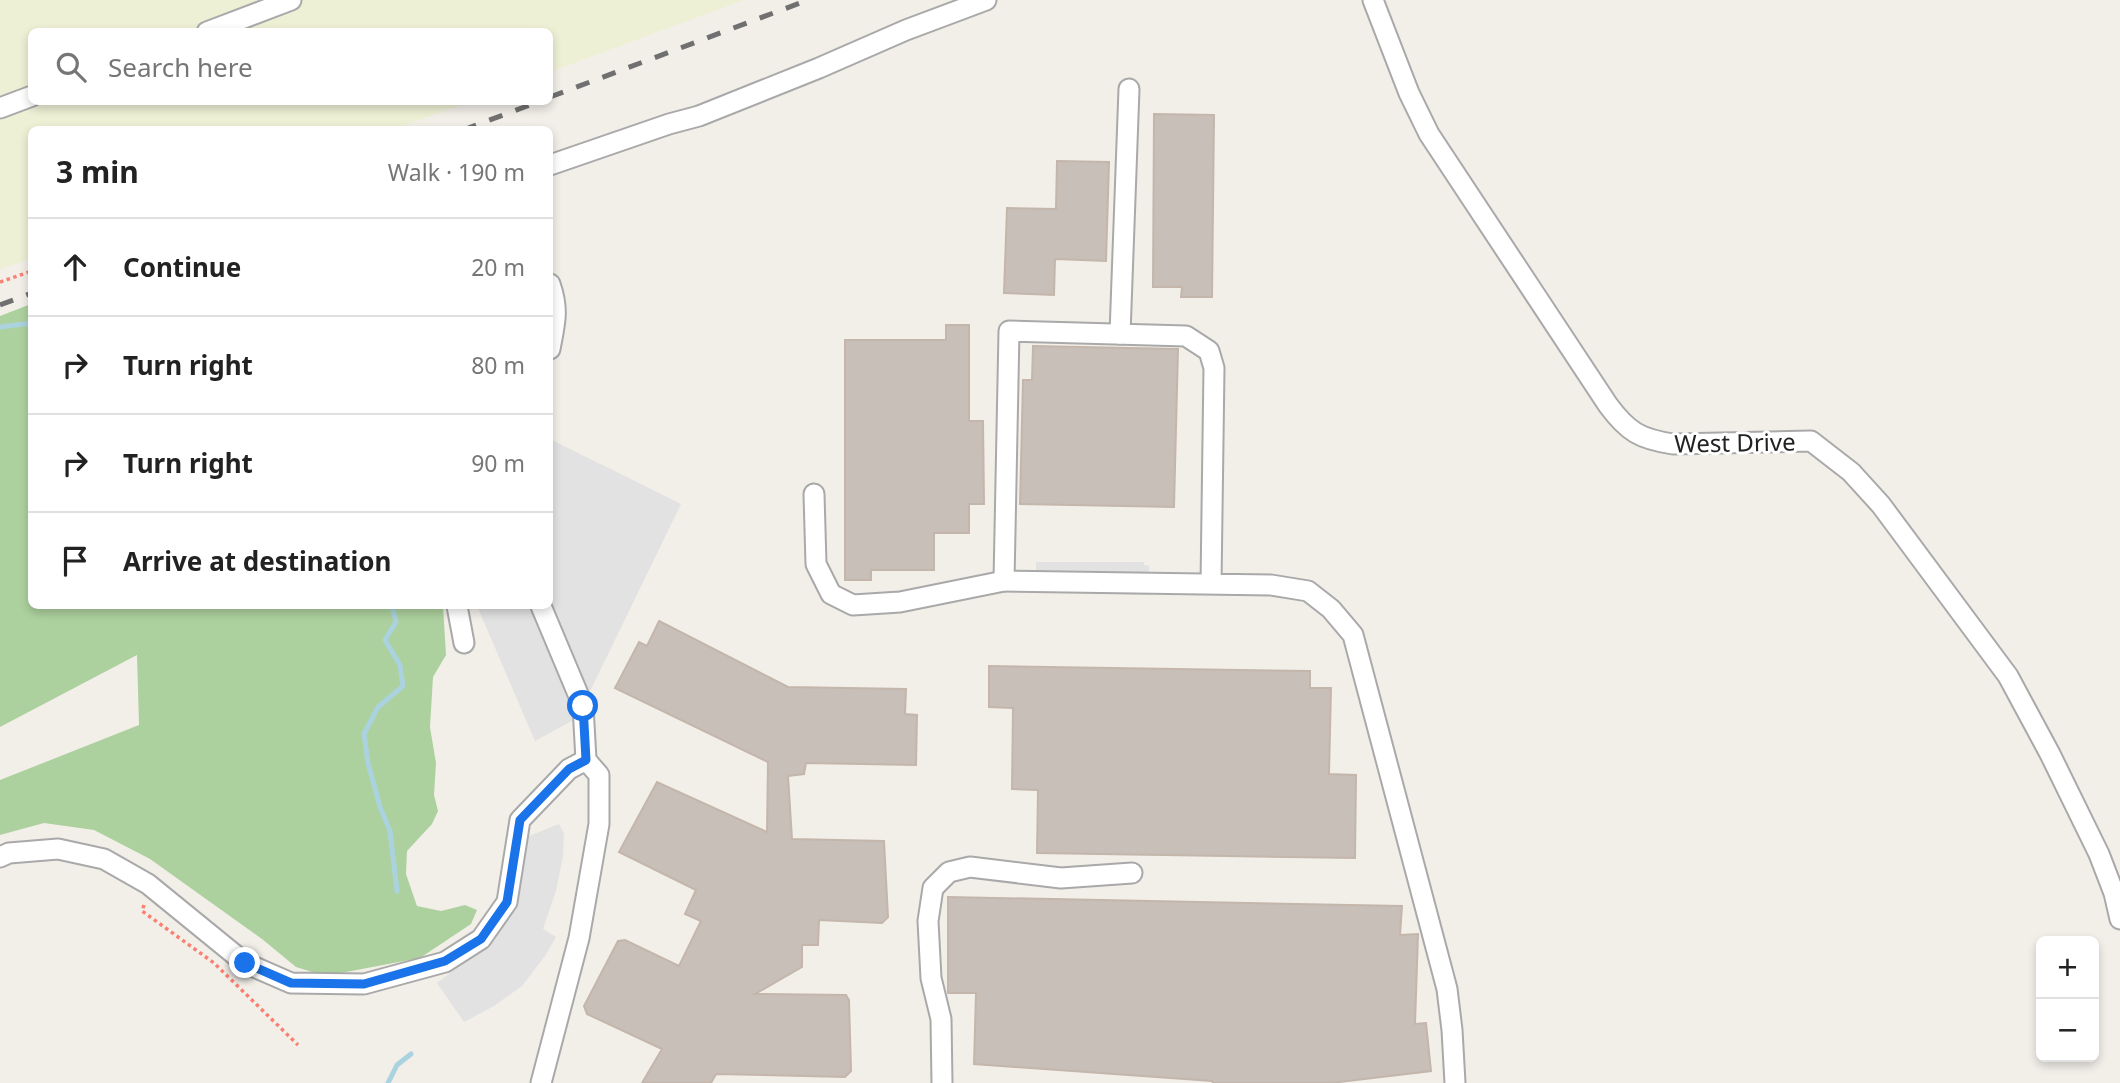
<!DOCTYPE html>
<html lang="en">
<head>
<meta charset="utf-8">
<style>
  :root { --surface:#fff; --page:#f2f2f2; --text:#222; --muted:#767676; --line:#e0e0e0 }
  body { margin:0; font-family:"Noto Sans",sans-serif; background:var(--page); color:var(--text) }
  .controls { position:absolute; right:21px; bottom:21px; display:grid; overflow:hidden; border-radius:10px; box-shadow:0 4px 10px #0003 }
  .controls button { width:63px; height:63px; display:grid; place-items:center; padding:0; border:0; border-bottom:2px solid var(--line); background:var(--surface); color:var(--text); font:35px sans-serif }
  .stop { position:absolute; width:21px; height:21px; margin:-16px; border:5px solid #1a73e8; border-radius:50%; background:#fff }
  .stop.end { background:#1a73e8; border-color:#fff; box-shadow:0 2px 7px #0008 }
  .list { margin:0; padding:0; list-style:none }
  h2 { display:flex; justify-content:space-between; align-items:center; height:91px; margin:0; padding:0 28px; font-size:30px }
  h2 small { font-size:23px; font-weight:400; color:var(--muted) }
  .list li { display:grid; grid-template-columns:46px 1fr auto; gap:21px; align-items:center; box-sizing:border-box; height:98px; padding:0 28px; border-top:2px solid var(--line) }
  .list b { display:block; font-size:26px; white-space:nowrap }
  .list em { font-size:23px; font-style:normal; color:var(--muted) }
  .icon { flex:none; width:38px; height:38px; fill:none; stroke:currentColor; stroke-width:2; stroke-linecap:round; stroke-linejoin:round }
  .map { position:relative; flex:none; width:2120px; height:1083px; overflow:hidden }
  .search { position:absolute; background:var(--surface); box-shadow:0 4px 10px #0003; left:28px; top:28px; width:525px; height:77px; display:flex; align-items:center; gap:18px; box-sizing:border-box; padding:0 24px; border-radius:10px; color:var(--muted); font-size:26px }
  .panel { position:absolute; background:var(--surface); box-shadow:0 4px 10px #0003; left:28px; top:126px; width:525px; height:483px; border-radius:10px }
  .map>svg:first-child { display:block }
  .farmland { fill:#eef0d5 }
  .forest { fill:#add19e }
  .parking { fill:#e2e2e2 }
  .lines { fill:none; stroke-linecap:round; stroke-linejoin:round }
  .stream { stroke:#aad3df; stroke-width:5 }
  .building { fill:#c7bfb8; stroke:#c4b6ab; stroke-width:2 }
  .minor-casing { stroke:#a9a9a9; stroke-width:23 }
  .path { stroke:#fa8072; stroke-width:3.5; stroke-dasharray:3.5 3.5; stroke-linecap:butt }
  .minor { stroke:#fff; stroke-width:19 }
  .rail { stroke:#707070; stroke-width:5; stroke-dasharray:14 14; stroke-linecap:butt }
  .route { stroke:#1a73e8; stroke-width:9 }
  .labels { text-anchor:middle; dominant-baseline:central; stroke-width:6; stroke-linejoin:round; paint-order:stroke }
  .street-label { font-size:24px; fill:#222; stroke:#fff }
</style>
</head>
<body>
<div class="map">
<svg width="2120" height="1083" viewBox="0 0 2120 1083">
  <rect width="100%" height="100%" fill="#f2efe9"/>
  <path class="farmland" d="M0,0H744L550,72V32H32V102H470L394,129L32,130L31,259L0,269Z"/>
  <path class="forest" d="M31,304L32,606H443L446,655L433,677L430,727L436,763L434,795L438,811L432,824L407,851L406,874L417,906L441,911L465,905L477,910L471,924L420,958L325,976L296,967L262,939L150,859L94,830L44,823L0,835V780L139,725L137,655L0,727V316Z"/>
  <g class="parking">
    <path d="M550,439L681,504L577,718L535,741L477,606H550Z"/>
    <path d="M1036,562H1144V565L1149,566L1150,595L1036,591Z"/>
    <path d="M559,824L564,834L563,856L556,891L543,929L556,937L545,956L522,986L494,1006L464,1022L437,983L484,947L518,884L529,836Z"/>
  </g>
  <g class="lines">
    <g class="stream">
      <path d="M0,327L32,323"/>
      <path d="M392,606L396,622L385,640L400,665L403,686L378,707L364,734L368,763L380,807L390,831L397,891"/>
      <path d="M388,1083L397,1065L411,1054"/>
    </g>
  </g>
  <g class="building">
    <path d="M1154,114L1214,115L1212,297H1181L1182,287H1153Z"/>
    <path d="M1057,161L1109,162L1106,261L1055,259L1054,295L1004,293L1007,208L1056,209Z"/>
    <path d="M946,325H969V421H983L984,504H969V533H934V570H871V580H845V340H946Z"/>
    <path d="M1033,346L1178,349L1174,507L1020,504L1023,380H1032Z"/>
    <path d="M659,621L788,687L906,689L905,714L917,715L916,765L806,763L804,774L788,776L792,839L884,841L888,917L882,923L819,920L818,945H802V967L755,994L846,995L849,1000L851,1071L845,1077L716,1074L711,1083H642L662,1049L587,1014L584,1006L618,941L625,940L679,966L701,921L685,914L696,890L619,852L657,782L767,832L768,762L615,688L639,642L647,646Z"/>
    <path d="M989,666L1310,671V688H1331L1329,774L1356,775L1355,858L1037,853L1038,790L1012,789L1013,708L989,707Z"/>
    <path d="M948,897L1402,906L1400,935L1418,934L1415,1024L1426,1023L1431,1071L1331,1083H1213L1212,1081L974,1064L976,993H948Z"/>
  </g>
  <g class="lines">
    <defs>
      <g id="minor">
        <path d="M1373,0L1409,93L1429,134L1608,405C1628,432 1640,439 1673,444L1811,441L1851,472L1881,505L2008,676L2050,754L2099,854L2114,893L2120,919"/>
        <path d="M207,32L291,0"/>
        <path d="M0,108L32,96"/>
        <path d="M550,165L669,124L699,116L819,68L906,30L986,0"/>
        <path d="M550,284C559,310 555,322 550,349"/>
        <path d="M1120,334L1129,89"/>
        <path d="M814,494L816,564L831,594L853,605L900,602L1004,581"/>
        <path d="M1211,584L1214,368L1209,351L1186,336L1009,331L1004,581L1271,585L1308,591L1331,609L1353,635L1447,989L1452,1030L1455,1083"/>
        <path d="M457,606L464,643"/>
        <path d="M541,606L583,706L586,760"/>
        <path d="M0,857L9,853L58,849L104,859L148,884L245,963L291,983L364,984L445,962L481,939L507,902L520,820L569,769L586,760L599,775V824L579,938L541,1083"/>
        <path d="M942,1083L941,1019L931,978L928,921L933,888L949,872L970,867L1061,878L1132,873"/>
      </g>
    </defs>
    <use href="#minor" class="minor-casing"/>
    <g class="path">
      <path d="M0,282L32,271"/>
      <path d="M144,905L142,911L214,963L298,1045"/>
    </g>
    <use href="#minor" class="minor"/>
    <g class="rail">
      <path d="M550,97L808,0"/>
      <path d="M463,130L538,102"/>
      <path d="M0,305L32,293"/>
    </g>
  </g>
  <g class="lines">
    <path class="route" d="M245,963L291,983L364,984L445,961L481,939L507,902L520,820L569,769L586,760L583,706"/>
  </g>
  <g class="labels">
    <g class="street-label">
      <text transform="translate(1735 442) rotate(-1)">West Drive</text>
    </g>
  </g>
</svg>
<div class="controls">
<button>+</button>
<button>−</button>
</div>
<div class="stop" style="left:583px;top:706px"></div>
<div class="stop end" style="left:245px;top:963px"></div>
<div class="search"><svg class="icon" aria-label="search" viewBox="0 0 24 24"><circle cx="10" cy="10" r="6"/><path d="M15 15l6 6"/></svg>Search here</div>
<section class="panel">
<h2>3 min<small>Walk · 190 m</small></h2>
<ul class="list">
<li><svg class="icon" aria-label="ahead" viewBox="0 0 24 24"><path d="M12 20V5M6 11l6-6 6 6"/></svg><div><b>Continue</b></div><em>20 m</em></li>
<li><svg class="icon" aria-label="right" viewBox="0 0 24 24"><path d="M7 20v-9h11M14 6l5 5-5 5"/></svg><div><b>Turn right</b></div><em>80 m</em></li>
<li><svg class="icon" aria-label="right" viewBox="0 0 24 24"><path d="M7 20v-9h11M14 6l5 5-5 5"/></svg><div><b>Turn right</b></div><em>90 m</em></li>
<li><svg class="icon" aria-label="arrive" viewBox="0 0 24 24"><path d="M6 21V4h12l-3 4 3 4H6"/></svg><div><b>Arrive at destination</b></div></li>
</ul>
</section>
</div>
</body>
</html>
